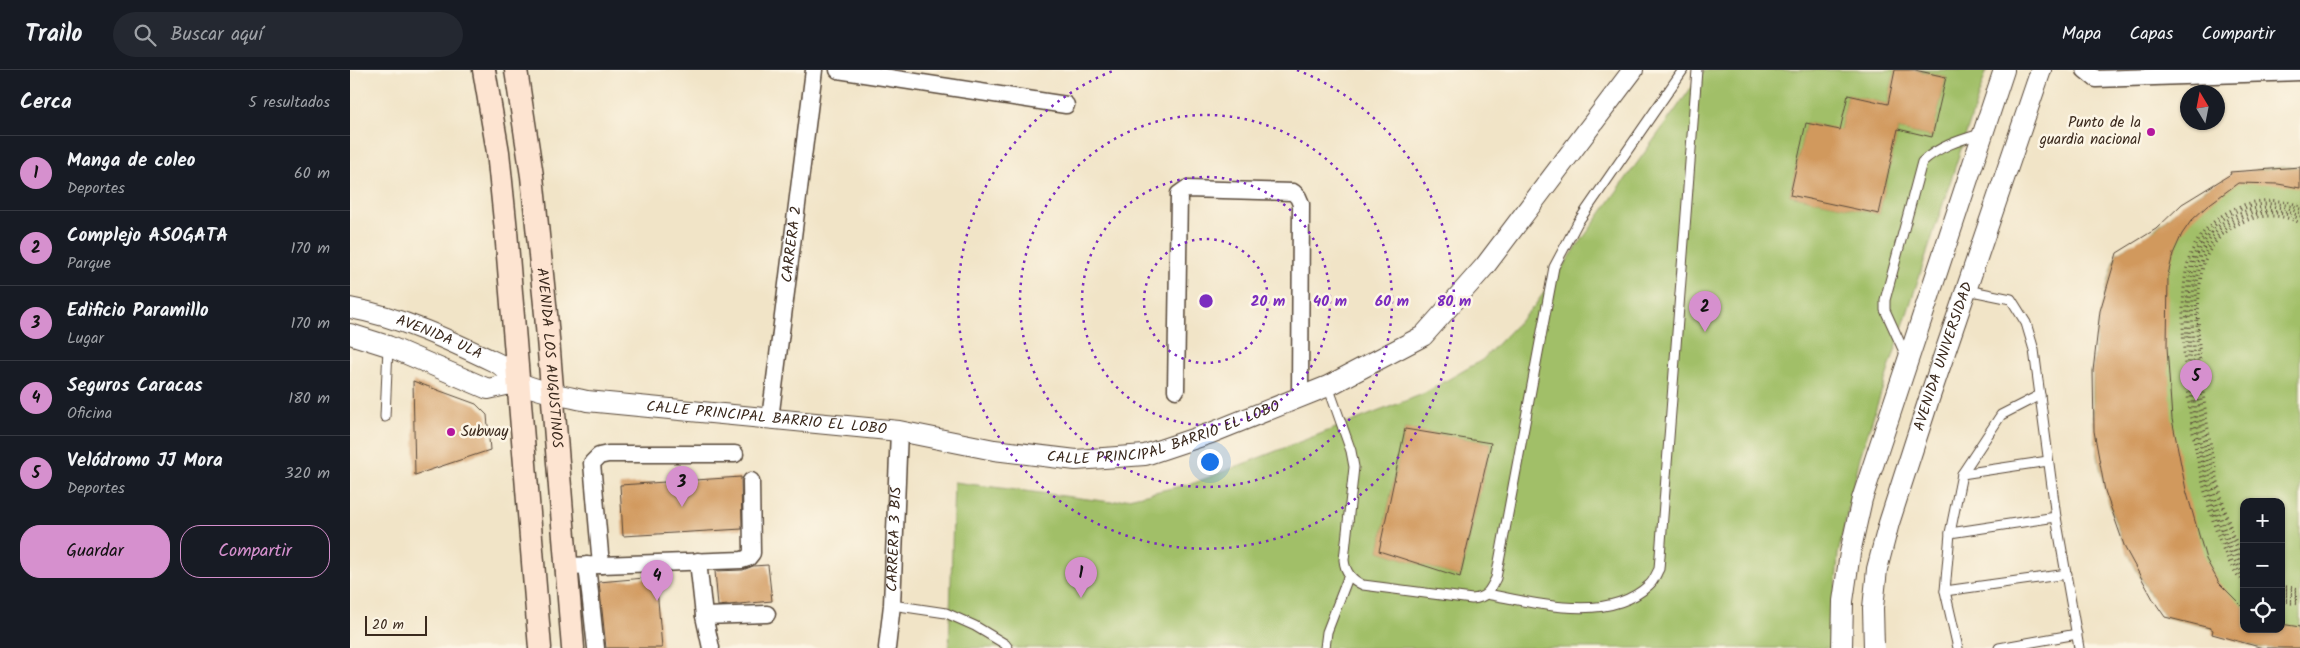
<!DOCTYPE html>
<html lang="es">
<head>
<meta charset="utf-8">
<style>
  :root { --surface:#171b24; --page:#242831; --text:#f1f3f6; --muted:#9ea1a6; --line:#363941; --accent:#d690ce }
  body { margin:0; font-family:Kalam,sans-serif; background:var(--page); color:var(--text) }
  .controls { position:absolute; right:15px; bottom:15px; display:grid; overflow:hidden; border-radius:10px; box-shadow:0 1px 4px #0004 }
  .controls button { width:45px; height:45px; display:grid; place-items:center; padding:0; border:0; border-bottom:1px solid var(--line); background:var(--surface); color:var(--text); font:25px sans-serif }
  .compass { position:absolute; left:1830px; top:15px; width:45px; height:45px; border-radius:50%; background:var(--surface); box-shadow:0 1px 4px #0004; rotate:350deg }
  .scale { position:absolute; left:15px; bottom:12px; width:62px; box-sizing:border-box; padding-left:5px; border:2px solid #3b2a1e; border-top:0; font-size:14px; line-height:18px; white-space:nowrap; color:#3b2a1e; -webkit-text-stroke:4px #fcf5e5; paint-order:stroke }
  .you { position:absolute; left:859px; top:391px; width:18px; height:18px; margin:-12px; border:4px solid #fff; border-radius:50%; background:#1a73e8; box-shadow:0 0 0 8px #1a73e833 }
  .badge { display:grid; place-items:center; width:32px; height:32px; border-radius:50%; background:var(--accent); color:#111; font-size:16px; font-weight:700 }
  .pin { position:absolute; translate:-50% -41px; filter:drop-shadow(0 1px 2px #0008) }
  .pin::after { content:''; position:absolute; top:26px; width:18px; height:15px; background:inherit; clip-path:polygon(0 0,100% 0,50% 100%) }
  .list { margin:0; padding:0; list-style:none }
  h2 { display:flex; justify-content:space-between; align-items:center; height:65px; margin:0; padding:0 20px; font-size:21px }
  h2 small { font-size:16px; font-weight:400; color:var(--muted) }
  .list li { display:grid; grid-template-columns:32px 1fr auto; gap:15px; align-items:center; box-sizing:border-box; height:75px; padding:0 20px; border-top:1px solid var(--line) }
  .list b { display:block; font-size:19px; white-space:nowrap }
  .list p { margin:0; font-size:16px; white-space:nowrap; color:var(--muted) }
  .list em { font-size:16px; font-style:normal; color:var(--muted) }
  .actions { display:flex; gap:10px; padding:15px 20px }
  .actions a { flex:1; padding:11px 0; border:1px solid var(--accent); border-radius:20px; text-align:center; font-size:18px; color:var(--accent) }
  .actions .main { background:var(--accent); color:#111 }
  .icon { flex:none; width:28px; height:28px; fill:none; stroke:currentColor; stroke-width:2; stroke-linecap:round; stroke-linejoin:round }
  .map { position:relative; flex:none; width:1950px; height:578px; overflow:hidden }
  header { display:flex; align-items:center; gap:30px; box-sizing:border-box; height:70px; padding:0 25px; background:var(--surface); border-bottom:1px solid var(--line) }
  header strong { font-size:24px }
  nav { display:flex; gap:28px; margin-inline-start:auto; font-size:18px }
  .search { width:350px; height:45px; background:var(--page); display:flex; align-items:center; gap:12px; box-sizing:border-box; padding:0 18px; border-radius:28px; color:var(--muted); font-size:19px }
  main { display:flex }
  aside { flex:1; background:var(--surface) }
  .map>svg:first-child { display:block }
  .green { fill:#a1bf67; stroke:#6e7442; fill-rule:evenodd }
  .building { fill:#d1995d }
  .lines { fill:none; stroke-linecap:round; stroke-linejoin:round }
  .service-casing { stroke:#564637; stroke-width:11 }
  .minor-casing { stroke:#564637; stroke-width:19 }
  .tertiary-casing { stroke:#564637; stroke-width:22 }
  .secondary-casing { stroke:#564637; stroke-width:25 }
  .path { stroke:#564637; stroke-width:3; stroke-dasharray:1 4; stroke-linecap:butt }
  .service { stroke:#fff; stroke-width:9 }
  .minor { stroke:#fff; stroke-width:16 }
  .tertiary { stroke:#fff; stroke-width:20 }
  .secondary { stroke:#fde4d1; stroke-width:22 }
  .ring { fill:none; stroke:#7b2cbf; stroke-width:2.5; stroke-dasharray:2.5 5 }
  .poi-dot { fill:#b5179e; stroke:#fcf5e5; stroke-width:2 }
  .labels { text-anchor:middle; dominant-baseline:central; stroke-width:5; stroke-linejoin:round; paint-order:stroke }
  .poi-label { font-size:15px; fill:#3b2a1e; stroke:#fcf5e5; text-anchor:end }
  .street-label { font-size:15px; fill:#3b2a1e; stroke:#fcf5e5 }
  .centre { fill:#7b2cbf; stroke:#fcf5e5; stroke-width:2.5 }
  .ring-label { font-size:15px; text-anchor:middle; font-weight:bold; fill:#7b2cbf; stroke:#fcf5e5; stroke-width:5; stroke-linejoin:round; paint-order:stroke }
</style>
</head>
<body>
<header>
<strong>Trailo</strong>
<div class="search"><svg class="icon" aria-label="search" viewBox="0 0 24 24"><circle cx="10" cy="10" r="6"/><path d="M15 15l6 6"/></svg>Buscar aquí</div>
<nav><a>Mapa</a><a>Capas</a><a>Compartir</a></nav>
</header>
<main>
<aside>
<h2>Cerca<small>5 resultados</small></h2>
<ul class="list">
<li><span class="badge">1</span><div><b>Manga de coleo</b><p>Deportes</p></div><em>60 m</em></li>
<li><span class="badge">2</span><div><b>Complejo ASOGATA</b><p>Parque</p></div><em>170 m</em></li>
<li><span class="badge">3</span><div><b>Edificio Paramillo</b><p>Lugar</p></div><em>170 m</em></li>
<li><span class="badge">4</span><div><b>Seguros Caracas</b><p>Oficina</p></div><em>180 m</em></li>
<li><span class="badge">5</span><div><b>Velódromo JJ Mora</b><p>Deportes</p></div><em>320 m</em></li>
</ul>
<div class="actions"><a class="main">Guardar</a><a>Compartir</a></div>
</aside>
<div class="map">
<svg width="1950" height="578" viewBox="0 0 1950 578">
  <rect width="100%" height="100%" fill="#fcf5e5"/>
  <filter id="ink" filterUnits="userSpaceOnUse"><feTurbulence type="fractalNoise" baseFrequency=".02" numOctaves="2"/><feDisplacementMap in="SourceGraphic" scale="10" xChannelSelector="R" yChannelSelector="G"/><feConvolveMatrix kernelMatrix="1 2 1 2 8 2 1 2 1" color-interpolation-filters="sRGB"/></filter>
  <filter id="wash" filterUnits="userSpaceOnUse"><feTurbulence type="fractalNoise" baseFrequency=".0096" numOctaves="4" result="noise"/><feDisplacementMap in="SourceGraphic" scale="20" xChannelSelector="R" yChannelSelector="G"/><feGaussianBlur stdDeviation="1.12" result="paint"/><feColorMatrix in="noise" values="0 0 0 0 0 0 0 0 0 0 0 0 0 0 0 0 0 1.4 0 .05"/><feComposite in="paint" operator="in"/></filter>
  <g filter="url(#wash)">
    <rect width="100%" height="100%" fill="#f1e4c7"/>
    <g class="green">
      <path d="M1354,0H1545L1538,34L1498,25L1490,60L1456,53L1440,125L1529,144L1548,59L1582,67L1596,7L1565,0H1637L1510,387L1488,484L1482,578H599L604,412L761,432L844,413L1073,324L1132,290L1185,235ZM1055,359L1141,373L1110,507L1029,481Z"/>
      <path d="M1950,97V578H1911L1885,570L1860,558L1815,547C1738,436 1723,310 1767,183C1780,175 1796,168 1806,158C1850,117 1887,95 1950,97ZM1894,432H1931V559H1894Z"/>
    </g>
    <g id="blocks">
      <g class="building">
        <path d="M1545,0H1565L1596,7L1582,67L1548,59L1529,144L1440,125L1456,53L1490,60L1498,25L1538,34Z"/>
        <path d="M1950,97V118L1928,114L1888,113L1857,136L1841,151L1832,164L1823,184L1818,205L1817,277L1822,349L1836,420L1856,489L1869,513L1894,538V559H1931V554L1950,557V578H1913L1862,564L1863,560L1860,558L1815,547L1804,531L1775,478L1755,421L1744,361L1743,301L1750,241L1767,183L1806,159L1832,134L1881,104L1880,102Z"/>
        <path d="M63,311L126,334L137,345L140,380L65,405Z"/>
        <path d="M1055,359L1141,373L1110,507L1029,481Z"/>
        <path d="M391,407L392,459L273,466L270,415Z"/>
        <path d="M418,495L422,531L368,536L365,501L393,500L403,496Z"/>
        <path d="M306,507L312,578H256L249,512Z"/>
      </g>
    </g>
  </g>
  <g filter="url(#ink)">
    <use href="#blocks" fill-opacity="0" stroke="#564637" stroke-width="1"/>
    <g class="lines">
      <defs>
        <g id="service">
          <path d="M1617,220L1661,229L1676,253L1684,280L1706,447L1729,578"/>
          <path d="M1556,286L1535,240V230L1572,92C1589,76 1610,70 1633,63"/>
          <path d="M978,316L1001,381L1004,397L994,490C995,502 1002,510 1013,515L1122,529C1137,528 1140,520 1146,508L1204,197L1228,152L1333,0"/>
          <path d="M35,347L38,277"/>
          <path d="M1612,404L1698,391"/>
          <path d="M1600,463L1706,447"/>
          <path d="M1595,521L1717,504"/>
          <path d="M1137,524C1186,533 1258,554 1299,515C1304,511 1306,504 1309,499L1347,0"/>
          <path d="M542,535L596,543L625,556L655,574L658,578"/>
          <path d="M975,578L977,562L999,505"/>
          <path d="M1608,578L1595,521L1600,463L1612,404L1651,345L1690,325"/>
          <path d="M1649,578L1727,564"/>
        </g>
        <g id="minor">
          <path d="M488,0L716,35"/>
          <path d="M1735,0L1746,9L1950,2"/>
          <path d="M826,320L829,124L836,119L943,122L948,127L951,134L950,327"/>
          <path id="s1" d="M420,349L464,0"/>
          <path d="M348,491L354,546L417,544"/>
          <path d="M237,495L246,578"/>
          <path d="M251,495L392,490L398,488L402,483L401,411"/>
          <path d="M217,496L251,495L242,393L249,386L258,384H385"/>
          <path d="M354,546L361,578"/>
          <path id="s2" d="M537,578L542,535L549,361"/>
        </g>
        <g id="tertiary">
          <path id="s3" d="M0,238C51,247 101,271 147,293C156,297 161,309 170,313C191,322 215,326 237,331L549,361L644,380L726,390L795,385L861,363L978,316L1073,266L1135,196L1283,0"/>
          <path d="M0,264L38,276L138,319L169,312"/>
          <path d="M1492,578L1493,531L1500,483L1512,429L1654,0"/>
          <path id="s4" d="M1524,578L1523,538L1527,499L1539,453L1579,329L1691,0"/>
        </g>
        <g id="secondary">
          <path d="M134,0L148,82L156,161L190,578"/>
          <path id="s5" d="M166,0L182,106L196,244L223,578"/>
        </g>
      </defs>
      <use href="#service" class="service-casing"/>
      <use href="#minor" class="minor-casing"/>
      <use href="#tertiary" class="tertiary-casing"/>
      <use href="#secondary" class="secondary-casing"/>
      <g class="path">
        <path d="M1894,488C1863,439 1835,244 1855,190C1862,172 1877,158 1895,151C1913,144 1933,144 1950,153"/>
        <path d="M1894,494C1885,483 1882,468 1878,455C1856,390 1847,322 1847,253C1846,235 1845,214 1850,196C1856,174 1873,156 1895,148C1912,141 1933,141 1950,149"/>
        <path d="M1894,499C1856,450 1832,255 1847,195C1859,150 1909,130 1950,146"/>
        <path d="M1894,504C1853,457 1828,254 1844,194C1856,149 1908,125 1950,143"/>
        <path d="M1894,508C1851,461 1823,249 1843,189C1857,145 1907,123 1950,139"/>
        <path d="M1894,513C1848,468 1820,250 1839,189C1854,143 1906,119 1950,136"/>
        <path d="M1931,516L1950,519"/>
        <path d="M1931,519L1950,522"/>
        <path d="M1931,522L1950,525"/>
        <path d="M1931,525L1950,528"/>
        <path d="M1931,529L1950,531"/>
        <path d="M1931,532L1950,534"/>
      </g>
      <use href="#service" class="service"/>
      <use href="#minor" class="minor"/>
      <use href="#tertiary" class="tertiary"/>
      <use href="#secondary" class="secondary"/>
    </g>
  </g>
  <g class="ring">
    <circle cx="856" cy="231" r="62"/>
    <circle cx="856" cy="231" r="124"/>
    <circle cx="856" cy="231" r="186"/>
    <path d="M947 0A248 248 0 1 1 765 0"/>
  </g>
  <g class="poi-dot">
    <circle cx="1801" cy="62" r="5"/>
    <circle cx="101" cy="362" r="5"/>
  </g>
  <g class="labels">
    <g class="poi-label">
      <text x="1791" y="53">Punto de la<tspan x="1791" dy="17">guardia nacional</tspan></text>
      <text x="111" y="362" text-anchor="start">Subway</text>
    </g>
    <g class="street-label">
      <text stroke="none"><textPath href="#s1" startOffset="176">CARRERA 2</textPath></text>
      <text stroke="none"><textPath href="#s3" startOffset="94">AVENIDA ULA</textPath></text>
      <text stroke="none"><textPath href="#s4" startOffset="302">AVENIDA UNIVERSIDAD</textPath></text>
      <text stroke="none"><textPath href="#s5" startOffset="290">AVENIDA LOS AUGUSTINOS</textPath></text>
      <text stroke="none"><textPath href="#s3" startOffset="438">CALLE PRINCIPAL BARRIO EL LOBO</textPath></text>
      <text stroke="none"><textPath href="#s3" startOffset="842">CALLE PRINCIPAL BARRIO EL LOBO</textPath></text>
      <text stroke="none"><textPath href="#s2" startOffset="109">CARRERA 3 BIS</textPath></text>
    </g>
  </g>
  <circle cx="856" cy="231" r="8" class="centre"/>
  <g class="ring-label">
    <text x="918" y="236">20 m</text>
    <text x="980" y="236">40 m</text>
    <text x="1042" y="236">60 m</text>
    <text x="1104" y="236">80 m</text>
  </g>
</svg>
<div class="controls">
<button>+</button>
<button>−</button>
<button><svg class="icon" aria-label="locate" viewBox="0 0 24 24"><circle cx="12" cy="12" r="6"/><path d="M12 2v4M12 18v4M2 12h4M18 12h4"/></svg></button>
</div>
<svg class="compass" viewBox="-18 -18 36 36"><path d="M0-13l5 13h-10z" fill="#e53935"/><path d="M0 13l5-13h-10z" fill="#9ea1a6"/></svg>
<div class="scale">20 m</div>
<div class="you"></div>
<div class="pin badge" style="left:731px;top:528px">1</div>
<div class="pin badge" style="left:1355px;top:262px">2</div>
<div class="pin badge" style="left:332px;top:437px">3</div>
<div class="pin badge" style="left:307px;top:531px">4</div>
<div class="pin badge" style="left:1846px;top:331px">5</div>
</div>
</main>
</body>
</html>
